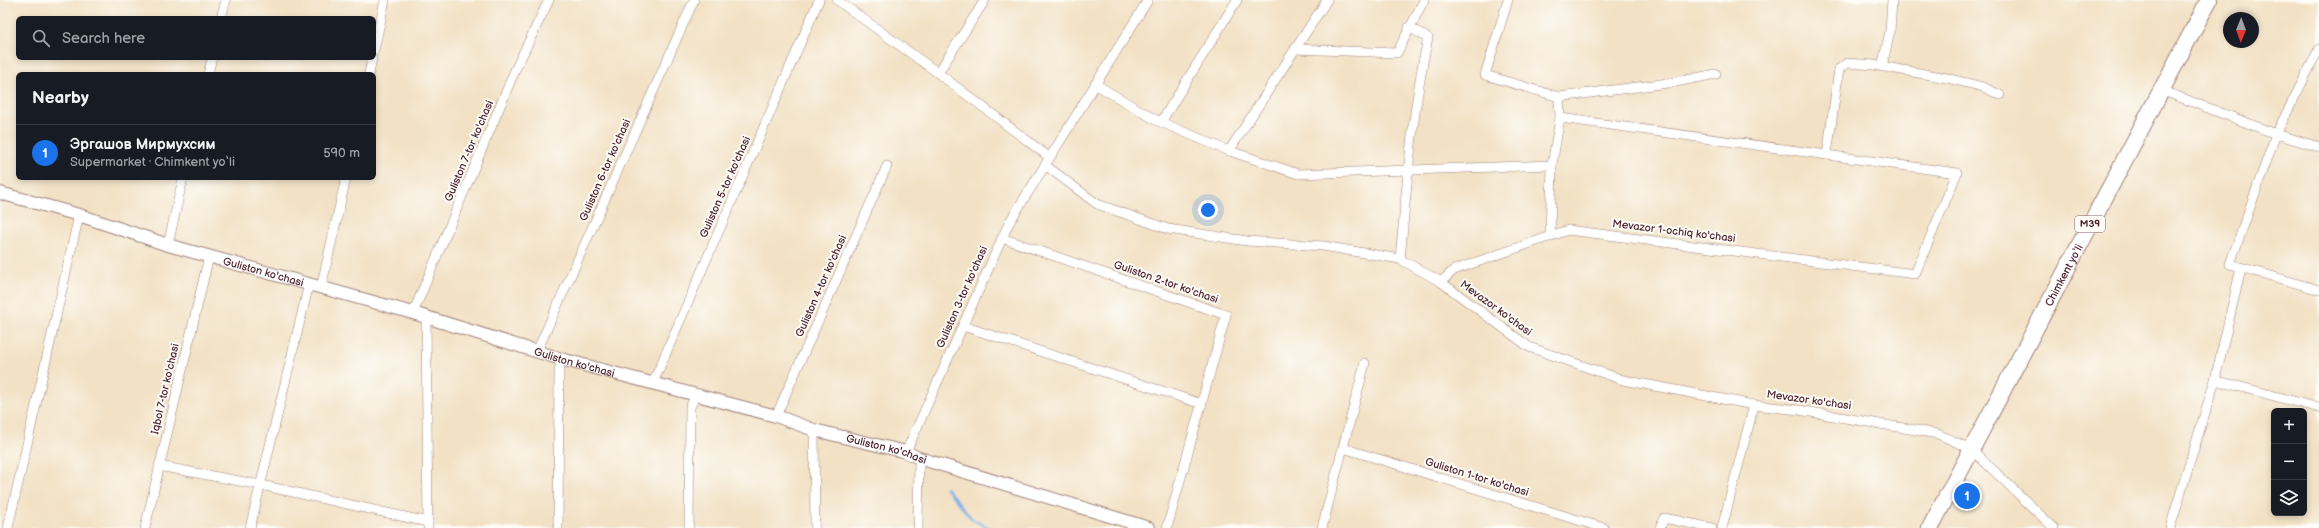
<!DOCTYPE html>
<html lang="en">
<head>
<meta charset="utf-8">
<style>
  :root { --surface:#171b24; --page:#20242c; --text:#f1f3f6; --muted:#9ea1a6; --line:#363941; --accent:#1a73e8 }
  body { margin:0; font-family:"Balsamiq Sans",sans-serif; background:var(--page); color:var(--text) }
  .controls { position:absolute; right:12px; bottom:12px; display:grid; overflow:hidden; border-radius:6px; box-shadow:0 2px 6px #0003 }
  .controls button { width:36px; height:36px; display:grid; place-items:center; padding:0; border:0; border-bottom:1px solid var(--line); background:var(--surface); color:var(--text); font:20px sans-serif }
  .compass { position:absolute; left:2223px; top:12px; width:36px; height:36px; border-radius:50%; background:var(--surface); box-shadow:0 2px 6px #0003; rotate:181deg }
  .you { position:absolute; left:1208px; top:210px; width:14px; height:14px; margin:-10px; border:3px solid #fff; border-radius:50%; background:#1a73e8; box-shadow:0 0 0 6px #1a73e833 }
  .badge { display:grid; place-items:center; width:26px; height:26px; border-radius:50%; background:var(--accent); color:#fff; font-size:13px; font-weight:700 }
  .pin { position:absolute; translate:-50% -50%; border:2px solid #fff; box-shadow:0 1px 4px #0006 }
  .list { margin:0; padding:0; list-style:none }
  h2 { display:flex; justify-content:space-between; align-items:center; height:52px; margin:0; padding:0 16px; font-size:17px }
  h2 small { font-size:13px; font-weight:400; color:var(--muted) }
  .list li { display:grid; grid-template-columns:26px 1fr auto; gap:12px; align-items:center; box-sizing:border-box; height:56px; padding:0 16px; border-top:1px solid var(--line) }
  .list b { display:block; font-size:15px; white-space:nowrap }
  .list p { margin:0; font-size:13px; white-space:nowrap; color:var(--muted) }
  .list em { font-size:13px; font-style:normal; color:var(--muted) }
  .icon { flex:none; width:22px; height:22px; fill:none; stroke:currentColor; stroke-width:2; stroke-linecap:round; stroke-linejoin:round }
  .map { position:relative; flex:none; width:2319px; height:528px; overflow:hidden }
  .search { position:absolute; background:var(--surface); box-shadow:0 2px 6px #0003; left:16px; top:16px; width:360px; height:44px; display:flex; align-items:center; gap:10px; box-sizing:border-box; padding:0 14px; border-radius:6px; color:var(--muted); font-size:15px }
  .panel { position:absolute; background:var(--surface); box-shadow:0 2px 6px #0003; left:16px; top:72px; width:360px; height:108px; border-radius:6px }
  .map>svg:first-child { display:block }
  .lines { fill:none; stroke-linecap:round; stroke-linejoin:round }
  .stream { stroke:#79b1e9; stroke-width:2.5 }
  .street-casing { stroke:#9e8078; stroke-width:10 }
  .secondary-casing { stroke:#9e8078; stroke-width:14 }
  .highway-casing { stroke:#9e8078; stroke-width:18 }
  .street { stroke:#fff; stroke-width:9 }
  .secondary { stroke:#fff; stroke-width:12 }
  .highway { stroke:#fff; stroke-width:16 }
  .labels { text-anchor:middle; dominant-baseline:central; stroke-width:4; stroke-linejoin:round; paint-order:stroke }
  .shield { fill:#fdfcf7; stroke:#806168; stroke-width:1 }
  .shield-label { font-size:10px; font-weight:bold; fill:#4a1f2b }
  .street-label { font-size:11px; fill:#4a1f2b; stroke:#fdfcf7 }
</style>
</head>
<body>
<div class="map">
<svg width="2319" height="528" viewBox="0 0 2319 528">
  <rect width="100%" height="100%" fill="#fdfcf7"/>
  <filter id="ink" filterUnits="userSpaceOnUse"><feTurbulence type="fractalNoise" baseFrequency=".025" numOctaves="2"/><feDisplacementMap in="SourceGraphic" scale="8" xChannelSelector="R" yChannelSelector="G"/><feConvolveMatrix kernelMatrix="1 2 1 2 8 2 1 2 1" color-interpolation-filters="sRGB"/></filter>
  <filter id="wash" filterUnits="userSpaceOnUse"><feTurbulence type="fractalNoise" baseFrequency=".012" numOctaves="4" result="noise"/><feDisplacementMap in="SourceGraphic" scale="16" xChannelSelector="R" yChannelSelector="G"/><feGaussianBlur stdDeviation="0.9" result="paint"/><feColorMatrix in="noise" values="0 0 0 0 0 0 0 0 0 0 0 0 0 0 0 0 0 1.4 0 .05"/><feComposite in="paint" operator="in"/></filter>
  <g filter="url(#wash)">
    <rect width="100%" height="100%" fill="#f2e1c4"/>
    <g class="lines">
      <path class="stream" d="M946,488L972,519L989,528"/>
    </g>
  </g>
  <g filter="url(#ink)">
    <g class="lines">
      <defs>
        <g id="street">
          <path d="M837,0L938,73L1049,157"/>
          <path d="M1508,0L1485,75L1559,97L1676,82L1716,74"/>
          <path d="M221,18L226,0"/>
          <path d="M1295,49L1397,53L1424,0"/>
          <path d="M2319,49L2276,134L2230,264L2319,290"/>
          <path d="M374,50L385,0"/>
          <path d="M1882,67L1890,31L1892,0"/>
          <path d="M938,73L985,0"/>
          <path d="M208,74L212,58"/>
          <path d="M369,74L372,58"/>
          <path d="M1095,84L1156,120L1224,149L1298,174L1552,165"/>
          <path d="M2161,90L2276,134L2319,147"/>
          <path d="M1161,122L1237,0"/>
          <path d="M1229,151L1327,0"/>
          <path d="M1827,155L1839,69L1848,63L1874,65L1947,78L1983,87L2000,95"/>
          <path d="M1045,165L1097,204L1168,229L1247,241L1323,246L1400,259L1441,282L1529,347L1623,380L1754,405L1799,410L1938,434L1971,449L2054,528"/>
          <path d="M1550,237L1552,165L1560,118L1559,97"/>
          <path d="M1002,238L1226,315L1167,528"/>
          <path d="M168,245L183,178"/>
          <path d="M1400,259C1407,185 1412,111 1428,38L1409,27"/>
          <path d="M1441,282L1454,270L1568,230L1915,274L1957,173L1560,118"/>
          <path d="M321,288L346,178"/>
          <path d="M413,313L516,68L549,0"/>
          <path d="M426,318L428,527"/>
          <path d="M963,326L1202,404"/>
          <path d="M537,351L694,0"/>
          <path d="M2215,380L2319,408"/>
          <path d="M653,383L819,0"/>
          <path d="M776,416L887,166"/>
          <path d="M814,430L815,528"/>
          <path d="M1343,448L1604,528"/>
          <path d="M906,452L1009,223L1148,0"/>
          <path d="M159,466L261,485L428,522"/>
          <path d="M8,528L79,215"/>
          <path d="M145,528L209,256"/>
          <path d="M250,528L309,284"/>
          <path d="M558,528L559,372L561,359"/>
          <path d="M689,528L690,407L696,395"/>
          <path d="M918,528L919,458"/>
          <path d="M1322,528L1365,363"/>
          <path d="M1660,528L1664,518L1712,528"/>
          <path d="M1722,528L1754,405"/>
          <path d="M2170,528L2215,380L2241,268"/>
        </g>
        <g id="secondary">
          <path id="s1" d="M0,193L79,215L168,245L413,313L561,359L776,416L814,430L906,452L919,458L1149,528"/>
        </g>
        <g id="highway">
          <path id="s2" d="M1930,528L2209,0"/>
        </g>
      </defs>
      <use href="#street" class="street-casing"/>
      <use href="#secondary" class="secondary-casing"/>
      <use href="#highway" class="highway-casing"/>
      <use href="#street" class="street"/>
      <use href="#secondary" class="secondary"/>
      <use href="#highway" class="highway"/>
    </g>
  </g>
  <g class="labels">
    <rect class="shield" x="2075" y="216" width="30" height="16" rx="3"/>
    <g class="shield-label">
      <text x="2090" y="224">M39</text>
    </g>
    <g class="street-label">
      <text transform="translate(469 151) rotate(-67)">Guliston 7-tor ko'chasi</text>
      <text transform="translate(605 170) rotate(-66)">Guliston 6-tor ko'chasi</text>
      <text transform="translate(725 187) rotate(-66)">Guliston 5-tor ko'chasi</text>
      <text transform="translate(1674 231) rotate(7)">Mevazor 1-ochiq ko'chasi</text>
      <text stroke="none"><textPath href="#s1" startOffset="275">Guliston ko'chasi</textPath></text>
      <text stroke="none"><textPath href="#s2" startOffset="286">Chimkent yo‘li</textPath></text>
      <text transform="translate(1166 282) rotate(19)">Guliston 2-tor ko'chasi</text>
      <text transform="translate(821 286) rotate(-66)">Guliston 4-tor ko'chasi</text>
      <text transform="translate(962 297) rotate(-66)">Guliston 3-tor ko'chasi</text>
      <text transform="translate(1496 308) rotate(36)">Mevazor ko'chasi</text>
      <text stroke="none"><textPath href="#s1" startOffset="599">Guliston ko'chasi</textPath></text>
      <text transform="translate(165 389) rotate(-77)">Iqbol 7-tor ko'chasi</text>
      <text transform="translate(1809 400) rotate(8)">Mevazor ko'chasi</text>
      <text stroke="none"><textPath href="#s1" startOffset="923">Guliston ko'chasi</textPath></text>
      <text transform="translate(1477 477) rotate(17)">Guliston 1-tor ko'chasi</text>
    </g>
  </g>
</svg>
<div class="controls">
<button>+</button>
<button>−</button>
<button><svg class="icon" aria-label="layers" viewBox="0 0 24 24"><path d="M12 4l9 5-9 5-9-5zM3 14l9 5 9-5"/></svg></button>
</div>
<svg class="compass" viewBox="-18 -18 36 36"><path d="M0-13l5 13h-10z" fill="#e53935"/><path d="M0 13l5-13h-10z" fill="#9ea1a6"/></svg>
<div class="you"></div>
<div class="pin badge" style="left:1967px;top:496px">1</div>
<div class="search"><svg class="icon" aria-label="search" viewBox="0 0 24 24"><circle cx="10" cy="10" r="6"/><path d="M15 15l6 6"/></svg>Search here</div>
<section class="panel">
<h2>Nearby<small></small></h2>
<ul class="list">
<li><span class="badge">1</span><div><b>Эргашов Мирмухсим</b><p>Supermarket · Chimkent yo‘li</p></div><em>590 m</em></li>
</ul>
</section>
</div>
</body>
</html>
